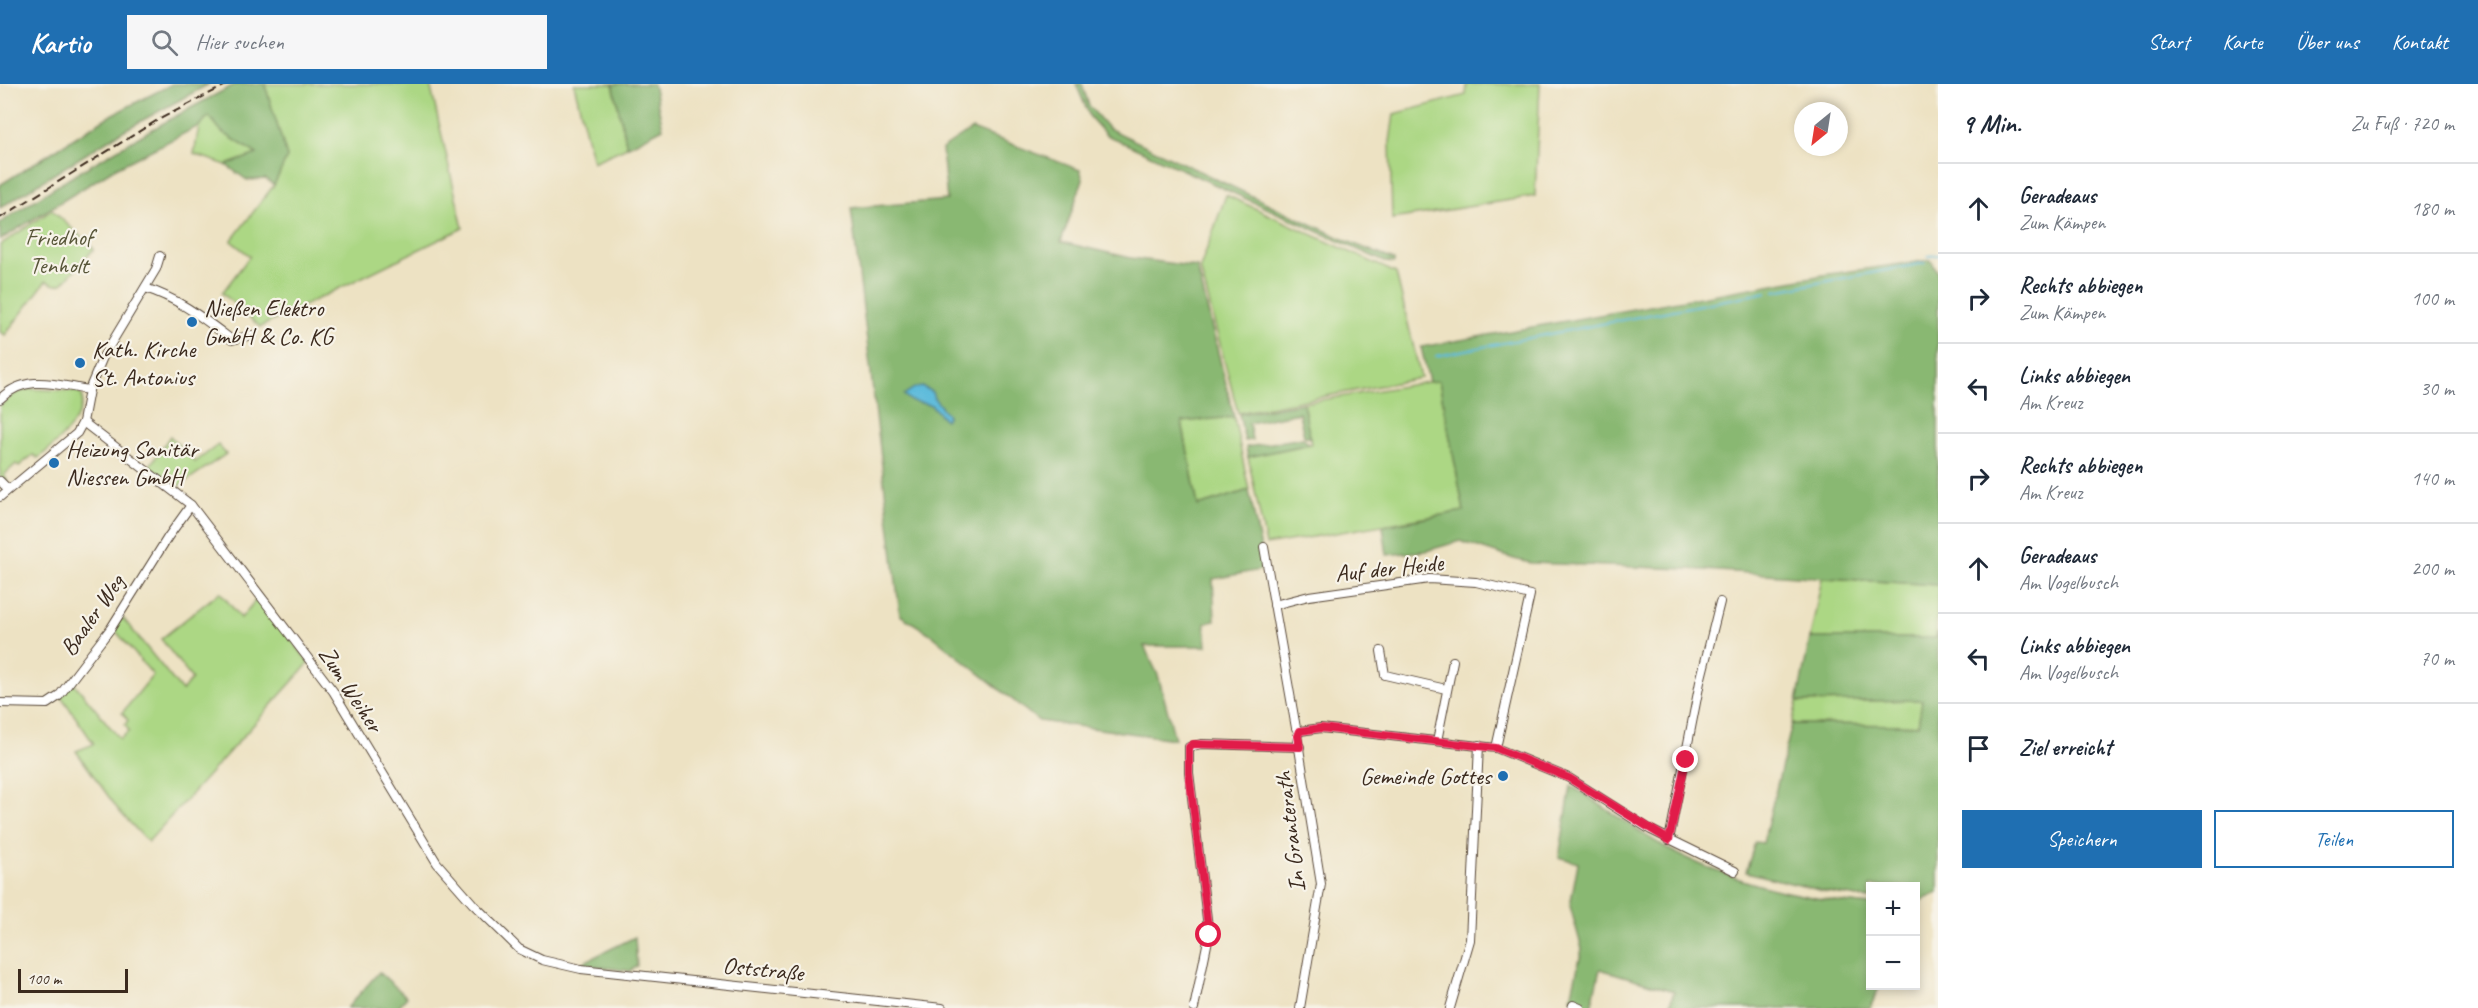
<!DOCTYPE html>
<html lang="de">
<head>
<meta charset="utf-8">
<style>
  :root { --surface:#fff; --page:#f6f6f7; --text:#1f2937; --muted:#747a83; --line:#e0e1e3; --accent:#1f6fb2 }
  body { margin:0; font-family:Caveat,sans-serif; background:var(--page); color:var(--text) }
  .controls { position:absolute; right:18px; bottom:18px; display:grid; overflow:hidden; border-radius:0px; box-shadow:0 3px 9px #0003 }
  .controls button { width:54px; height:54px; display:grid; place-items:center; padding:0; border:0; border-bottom:2px solid var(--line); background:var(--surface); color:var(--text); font:30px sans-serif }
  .compass { position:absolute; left:1794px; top:18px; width:54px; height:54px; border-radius:50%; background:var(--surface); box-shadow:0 3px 9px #0003; rotate:210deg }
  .scale { position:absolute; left:18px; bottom:15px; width:110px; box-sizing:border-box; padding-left:6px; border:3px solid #3b2a1e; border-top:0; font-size:16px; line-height:21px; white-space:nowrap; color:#3b2a1e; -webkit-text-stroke:4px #f7f3e8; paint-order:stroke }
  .stop { position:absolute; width:18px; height:18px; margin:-14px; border:4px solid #e11d48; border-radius:50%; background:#fff }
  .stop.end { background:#e11d48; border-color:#fff; box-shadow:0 2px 6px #0008 }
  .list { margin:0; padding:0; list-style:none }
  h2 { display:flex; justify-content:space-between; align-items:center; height:78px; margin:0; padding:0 24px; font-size:26px }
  h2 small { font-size:20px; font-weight:400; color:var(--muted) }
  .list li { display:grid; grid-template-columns:39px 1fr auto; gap:18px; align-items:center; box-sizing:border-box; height:90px; padding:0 24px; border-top:2px solid var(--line) }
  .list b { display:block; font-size:22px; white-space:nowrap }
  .list p { margin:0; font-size:20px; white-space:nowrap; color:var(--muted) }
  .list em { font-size:20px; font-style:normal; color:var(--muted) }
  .actions { display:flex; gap:12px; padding:18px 24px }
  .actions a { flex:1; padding:14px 0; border:2px solid var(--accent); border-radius:0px; text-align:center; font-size:21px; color:var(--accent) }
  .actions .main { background:var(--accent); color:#fff }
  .icon { flex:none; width:33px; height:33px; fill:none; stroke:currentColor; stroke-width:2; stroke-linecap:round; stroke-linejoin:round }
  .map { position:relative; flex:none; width:1938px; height:924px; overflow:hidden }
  header { display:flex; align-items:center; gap:36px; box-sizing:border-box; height:84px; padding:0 30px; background:var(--accent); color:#fff }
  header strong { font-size:28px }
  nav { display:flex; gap:33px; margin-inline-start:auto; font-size:21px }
  .search { width:420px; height:54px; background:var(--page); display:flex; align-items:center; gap:15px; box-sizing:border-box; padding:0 21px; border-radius:0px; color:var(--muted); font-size:22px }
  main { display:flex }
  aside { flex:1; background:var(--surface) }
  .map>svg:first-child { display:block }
  .green { fill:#acd784; stroke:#748051; stroke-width:1.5 }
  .forest { fill:#89b872; stroke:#627148; stroke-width:1.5 }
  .water { fill:#5dbbdb; stroke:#4c727c; stroke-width:1.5 }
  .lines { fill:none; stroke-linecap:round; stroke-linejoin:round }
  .stream { stroke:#5dbbdb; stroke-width:2 }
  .minor-casing { stroke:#564637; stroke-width:10 }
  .minor { stroke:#fff; stroke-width:8 }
  .rail { stroke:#3b2a1e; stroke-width:2; stroke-dasharray:9 4.5; stroke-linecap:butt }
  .route { stroke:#e11d48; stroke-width:8 }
  .poi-dot { fill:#1f6fb2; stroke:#f7f3e8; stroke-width:2 }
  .labels { text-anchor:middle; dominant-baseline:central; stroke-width:4.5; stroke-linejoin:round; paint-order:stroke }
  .park-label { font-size:24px; fill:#575538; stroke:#f7f3e8 }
  .poi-label { font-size:24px; fill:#3b2a1e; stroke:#f7f3e8; text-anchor:start }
  .street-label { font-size:24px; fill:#3b2a1e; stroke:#f7f3e8 }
</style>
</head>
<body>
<header>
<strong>Kartio</strong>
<div class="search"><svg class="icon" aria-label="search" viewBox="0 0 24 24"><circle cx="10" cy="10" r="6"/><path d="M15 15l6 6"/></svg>Hier suchen</div>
<nav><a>Start</a><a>Karte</a><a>Über uns</a><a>Kontakt</a></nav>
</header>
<main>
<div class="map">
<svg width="1938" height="924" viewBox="0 0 1938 924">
  <rect width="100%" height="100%" fill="#f7f3e8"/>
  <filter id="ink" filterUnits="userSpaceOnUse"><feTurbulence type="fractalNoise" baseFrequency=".0167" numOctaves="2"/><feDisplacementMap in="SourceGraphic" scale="12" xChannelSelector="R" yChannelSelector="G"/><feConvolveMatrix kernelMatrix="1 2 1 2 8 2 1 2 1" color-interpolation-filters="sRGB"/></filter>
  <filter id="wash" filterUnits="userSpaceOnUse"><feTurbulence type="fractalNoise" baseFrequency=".008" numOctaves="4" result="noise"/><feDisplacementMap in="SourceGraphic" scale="24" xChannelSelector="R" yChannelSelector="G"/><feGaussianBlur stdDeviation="1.35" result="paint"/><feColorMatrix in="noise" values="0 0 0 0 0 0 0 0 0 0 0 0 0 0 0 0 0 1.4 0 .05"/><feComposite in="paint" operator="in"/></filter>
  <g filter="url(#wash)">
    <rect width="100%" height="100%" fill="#ede2c3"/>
    <g class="green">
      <path d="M267,0H430L463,144L260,243L222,209L250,172L231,157L274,101L287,73L265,1Z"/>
      <path d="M574,0H613L627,63L593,78Z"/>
      <path d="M1467,0H1540L1535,112L1392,135L1390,58L1394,30L1466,11Z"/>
      <path d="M209,32L222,48L257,70L226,81L194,70L199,42Z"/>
      <path d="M1226,111L1396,189L1421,294L1238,329L1200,184Z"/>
      <path d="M52,126L94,165L62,200L55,201L46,197L5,251L0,248V161Z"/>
      <path d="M1439,296L1464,427L1266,461L1248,373L1311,360L1303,319Z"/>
      <path d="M29,305L76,307L82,311C86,334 54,362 38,374L33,371L19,382L16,380L4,391L7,396H3L0,393V322L14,310Z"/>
      <path d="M1234,333L1249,406L1198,422L1182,337Z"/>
      <path d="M170,352L195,378L218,361L226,370L177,403L149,383Z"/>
      <path d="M1822,494L1938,501L1936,554H1810Z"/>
      <path d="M220,508L241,534L259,512L309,579L148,758L119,727L76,667L94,660L61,612L73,598L120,655L129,647L125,641L128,636L122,629L153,591L114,545L122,533L182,607L192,595L161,555Z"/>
      <path d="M1923,616L1918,641L1792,640L1797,618Z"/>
    </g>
    <g class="forest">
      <path d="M172,0H209L121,48L0,124V101L106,34Z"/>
      <path d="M236,0H267L265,1L287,73L274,101L266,95L247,96L226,81L257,70L222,48L209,32L199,42L114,85L0,156V139C76,88 155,42 236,0Z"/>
      <path d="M613,0H653L663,44L627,63Z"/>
      <path d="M1076,0H1082L1089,22L1108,44L1347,157L1394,176V179L1385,178L1106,51L1090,33Z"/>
      <path d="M972,45L1080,86L1083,95L1061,158L1131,174L1197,183L1234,333L1182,338L1198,422L1249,406L1265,485L1213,495L1215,537L1205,539L1207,562H1144L1158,591L1175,655L1039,637L929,549L900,531L851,124L947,116L942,65Z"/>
      <path d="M1931,176L1938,189V501L1687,485L1531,479L1514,475L1460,457L1426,467L1387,471L1383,442L1464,427L1439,297L1429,298L1421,263L1829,190Z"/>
      <path d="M1303,319L1310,354L1304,352L1299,329L1249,339L1252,356L1245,357L1239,330Z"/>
      <path d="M1303,354L1309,360L1248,373L1246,363Z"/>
      <path d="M1938,548V809L1916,819V802H1870V815L1827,808L1746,788L1755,758L1763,759L1792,640L1918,641L1922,616L1797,618L1810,554H1936Z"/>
      <path d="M1571,702C1605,722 1636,748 1672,767C1732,798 1803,815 1870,821V902H1880L1870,924H1669L1674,907L1600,885L1591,924L1576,920L1571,913L1582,865L1570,822L1578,779L1559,773Z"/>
      <path d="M635,853L637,882L630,887L580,880Z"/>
      <path d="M379,888L407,913L397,924H347Z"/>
    </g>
    <path class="water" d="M923,303L932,308L934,314L948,331L945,336L931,321L911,317L904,311L914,304Z"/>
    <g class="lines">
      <g class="stream">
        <path d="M1928,172L1938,171"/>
        <path d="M1775,207L1925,179"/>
        <path d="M1436,272L1767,208"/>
      </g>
    </g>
  </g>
  <g filter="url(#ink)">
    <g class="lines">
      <defs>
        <g id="minor">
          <path d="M145,204C178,214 204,235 232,256L252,251"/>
          <path d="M0,315C26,289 57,301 89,306L103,273L156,185L160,172"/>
          <path d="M83,338L191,421L333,607L437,779L473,820L519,865L542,876L581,885L942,924"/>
          <path d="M0,397L8,405"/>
          <path d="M0,413L77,349L83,338L89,306"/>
          <path d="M1264,463L1296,644L1300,647L1297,652L1321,800L1300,924"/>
          <path d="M1274,521L1309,512L1429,495L1476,498L1530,511L1496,664"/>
          <path d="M1381,567L1385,591L1446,605"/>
          <path d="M0,619L47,620L59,612L111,544L168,453L191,421"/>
          <path d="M1300,647L1321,644L1496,664L1569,694L1651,746L1735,787"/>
          <path d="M1437,657L1453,577"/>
          <path d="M1669,756L1700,598L1720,518"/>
          <path d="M1194,924L1209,851L1189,689V663L1201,660L1300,663"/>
          <path d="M1450,924L1470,856L1479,661"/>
          <path d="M1572,924L1573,921L1580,924"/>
        </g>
      </defs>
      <use href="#minor" class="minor-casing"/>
      <use href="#minor" class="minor"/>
      <path class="rail" d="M0,134L156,37L228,0"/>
    </g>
  </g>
  <g class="lines" filter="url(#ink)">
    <path class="route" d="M1209,851L1189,689V663L1193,660L1300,663L1298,652L1300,647L1321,644L1496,664L1569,694L1669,756L1686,676"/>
  </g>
  <g class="poi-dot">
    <circle cx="192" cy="238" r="6"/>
    <circle cx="80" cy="279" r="6"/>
    <circle cx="54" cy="379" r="6"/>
    <circle cx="1503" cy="692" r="6"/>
  </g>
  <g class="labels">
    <g class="park-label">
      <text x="59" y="153">Friedhof<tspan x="59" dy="28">Tenholt</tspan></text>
    </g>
    <g class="poi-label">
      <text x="204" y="224">Nießen Elektro<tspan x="204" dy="28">GmbH &amp; Co. KG</tspan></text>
      <text x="92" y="265">Kath. Kirche<tspan x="92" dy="28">St. Antonius</tspan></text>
      <text x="66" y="365">Heizung Sanitär<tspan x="66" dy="28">Niessen GmbH</tspan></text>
      <text x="1491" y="692" text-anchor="end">Gemeinde Gottes</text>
    </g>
    <g class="street-label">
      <text transform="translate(1389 484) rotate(-6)">Auf der Heide</text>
      <text transform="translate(92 531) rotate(-55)">Baaler Weg</text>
      <text transform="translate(351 605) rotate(57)">Zum Weiher</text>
      <text transform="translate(1290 748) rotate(-97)">In Granterath</text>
      <text transform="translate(763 885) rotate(6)">Oststraße</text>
    </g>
  </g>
</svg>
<div class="controls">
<button>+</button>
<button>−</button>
</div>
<svg class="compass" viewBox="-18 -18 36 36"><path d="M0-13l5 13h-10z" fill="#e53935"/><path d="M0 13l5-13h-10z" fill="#747a83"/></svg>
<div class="scale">100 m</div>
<div class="stop" style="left:1209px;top:851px"></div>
<div class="stop end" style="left:1686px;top:676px"></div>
</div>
<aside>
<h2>9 Min.<small>Zu Fuß · 720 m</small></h2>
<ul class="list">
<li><svg class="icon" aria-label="ahead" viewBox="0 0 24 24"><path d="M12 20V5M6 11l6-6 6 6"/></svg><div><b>Geradeaus</b><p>Zum Kämpen</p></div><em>180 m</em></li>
<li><svg class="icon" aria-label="right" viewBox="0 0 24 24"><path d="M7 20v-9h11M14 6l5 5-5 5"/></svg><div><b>Rechts abbiegen</b><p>Zum Kämpen</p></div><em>100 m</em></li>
<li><svg class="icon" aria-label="left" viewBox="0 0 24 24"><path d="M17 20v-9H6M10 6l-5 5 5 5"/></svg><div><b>Links abbiegen</b><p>Am Kreuz</p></div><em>30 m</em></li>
<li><svg class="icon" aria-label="right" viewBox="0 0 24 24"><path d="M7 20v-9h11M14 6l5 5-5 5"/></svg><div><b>Rechts abbiegen</b><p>Am Kreuz</p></div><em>140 m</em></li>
<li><svg class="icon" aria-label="ahead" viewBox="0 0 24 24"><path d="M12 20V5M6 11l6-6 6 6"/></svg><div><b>Geradeaus</b><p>Am Vogelbusch</p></div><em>200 m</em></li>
<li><svg class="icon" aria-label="left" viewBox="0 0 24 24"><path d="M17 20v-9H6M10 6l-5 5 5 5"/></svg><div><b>Links abbiegen</b><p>Am Vogelbusch</p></div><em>70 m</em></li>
<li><svg class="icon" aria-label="arrive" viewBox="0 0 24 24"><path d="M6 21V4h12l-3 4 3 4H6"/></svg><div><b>Ziel erreicht</b></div></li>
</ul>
<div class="actions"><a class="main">Speichern</a><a>Teilen</a></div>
</aside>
</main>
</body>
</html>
